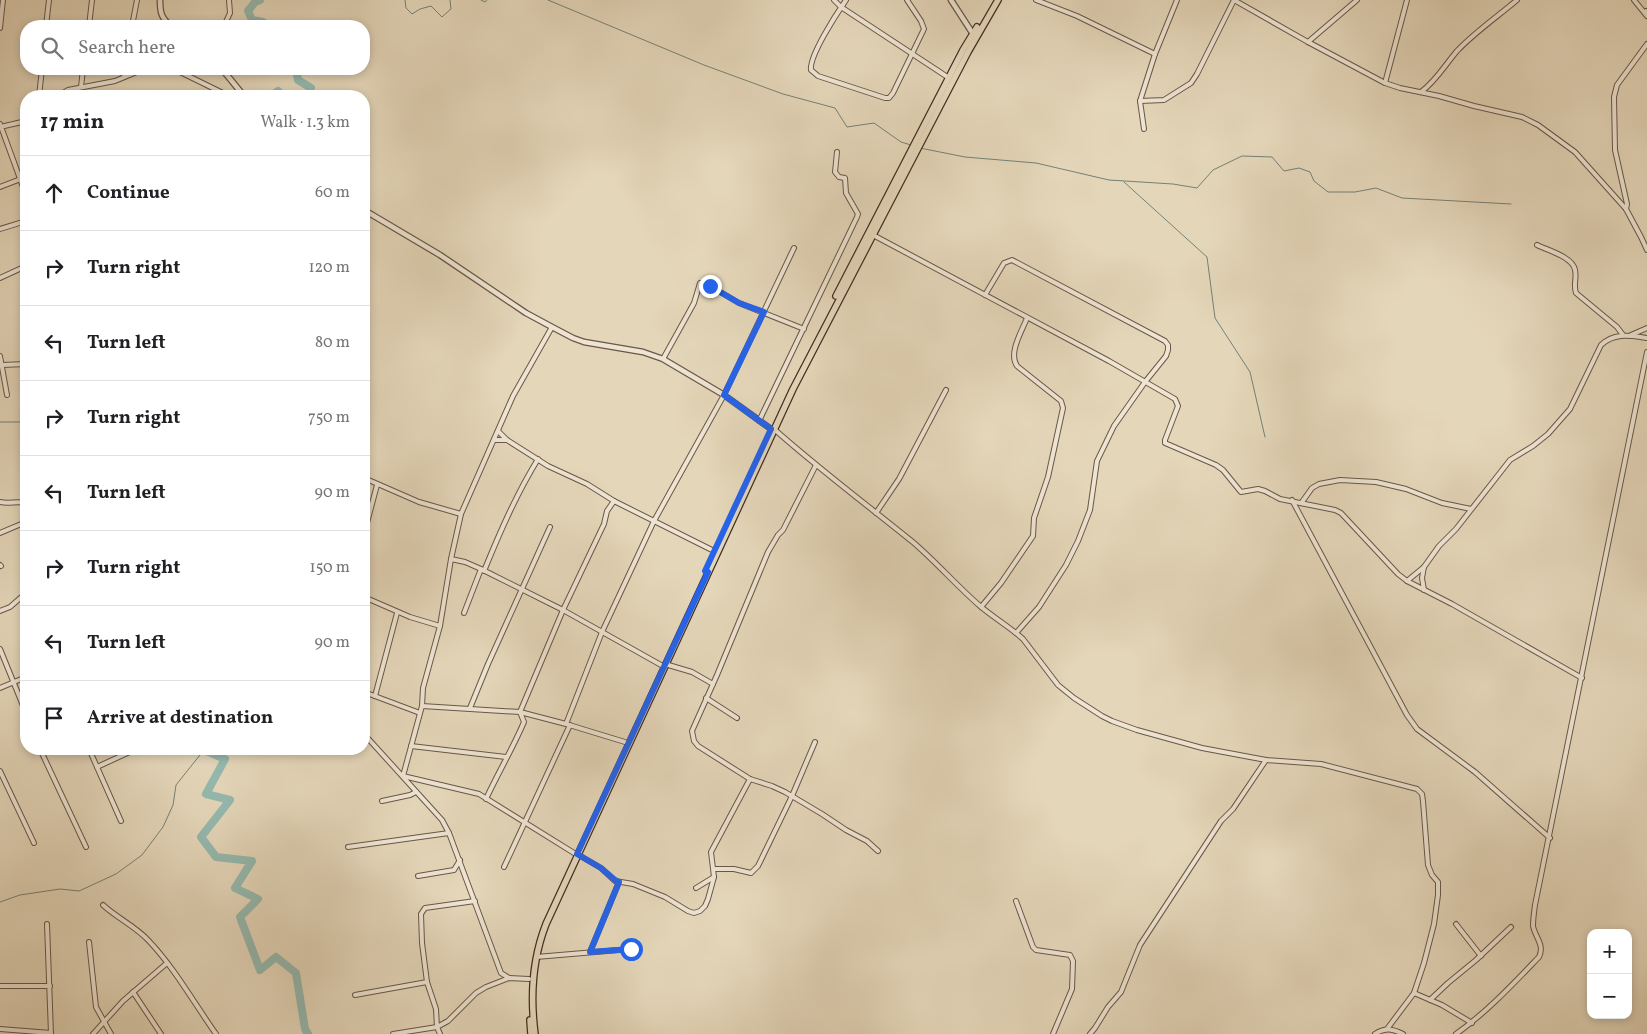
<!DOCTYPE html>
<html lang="en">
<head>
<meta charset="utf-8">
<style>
  :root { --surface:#fff; --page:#f6f6f6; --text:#202124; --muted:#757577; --line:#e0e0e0 }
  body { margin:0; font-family:Vollkorn,serif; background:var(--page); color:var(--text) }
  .controls { position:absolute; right:15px; bottom:15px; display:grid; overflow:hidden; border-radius:10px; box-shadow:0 2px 8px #0003 }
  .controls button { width:45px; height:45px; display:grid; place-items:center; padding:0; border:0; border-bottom:1px solid var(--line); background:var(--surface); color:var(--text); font:25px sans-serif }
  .stop { position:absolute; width:15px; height:15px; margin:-11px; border:4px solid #2563eb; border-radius:50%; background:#fff }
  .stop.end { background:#2563eb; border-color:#fff; box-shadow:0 1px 5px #0008 }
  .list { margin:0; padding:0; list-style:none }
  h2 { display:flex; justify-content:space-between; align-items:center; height:65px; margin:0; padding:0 20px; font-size:21px }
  h2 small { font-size:16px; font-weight:400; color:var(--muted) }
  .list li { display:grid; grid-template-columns:32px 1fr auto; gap:15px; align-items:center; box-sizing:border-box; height:75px; padding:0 20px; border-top:1px solid var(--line) }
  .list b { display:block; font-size:19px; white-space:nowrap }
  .list em { font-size:16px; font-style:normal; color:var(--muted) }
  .icon { flex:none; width:28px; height:28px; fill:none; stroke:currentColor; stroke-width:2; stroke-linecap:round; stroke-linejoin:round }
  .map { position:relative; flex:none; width:1647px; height:1034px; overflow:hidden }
  .search { position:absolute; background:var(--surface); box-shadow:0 2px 8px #0003; left:20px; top:20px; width:350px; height:55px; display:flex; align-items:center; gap:12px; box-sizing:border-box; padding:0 18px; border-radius:20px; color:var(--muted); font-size:19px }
  .panel { position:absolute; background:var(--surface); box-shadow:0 2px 8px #0003; left:20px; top:90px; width:350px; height:665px; border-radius:20px }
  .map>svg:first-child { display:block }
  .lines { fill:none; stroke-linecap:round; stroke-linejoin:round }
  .stream { stroke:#748176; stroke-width:1 }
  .river { stroke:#95b9ae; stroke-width:8 }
  .minor-casing { stroke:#6a5748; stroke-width:6 }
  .tertiary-casing { stroke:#6a5748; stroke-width:7 }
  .primary-casing { stroke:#422d22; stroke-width:8 }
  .minor { stroke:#ede4d2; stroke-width:4 }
  .tertiary { stroke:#ede4d2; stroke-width:4.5 }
  .primary { stroke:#e4d6b9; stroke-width:5.5 }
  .route { stroke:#2563eb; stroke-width:6 }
</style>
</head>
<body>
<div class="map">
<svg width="1647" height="1034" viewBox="0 0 1647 1034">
  <rect width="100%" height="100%" fill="#e4d6b9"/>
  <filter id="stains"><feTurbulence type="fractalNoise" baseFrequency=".004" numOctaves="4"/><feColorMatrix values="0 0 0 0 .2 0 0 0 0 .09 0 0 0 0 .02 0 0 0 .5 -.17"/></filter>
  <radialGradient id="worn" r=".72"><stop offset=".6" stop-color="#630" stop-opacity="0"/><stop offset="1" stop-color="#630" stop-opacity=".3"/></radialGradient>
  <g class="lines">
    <g class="stream">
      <path d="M405,0L406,8L412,14L420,9L431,6L442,17L451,9L450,0"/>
      <path d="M481,0L485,2L487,0"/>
      <path d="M548,0L704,65L783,94L835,108L847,127L874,123L901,142L911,145"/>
      <path d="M920,148L965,157L1036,163L1109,180L1173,184L1197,188L1213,170L1242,156L1272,157L1284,171L1299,168L1310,172L1314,181L1328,192H1355L1376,188L1402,198L1511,204"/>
      <path d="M1124,182L1207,257L1215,318L1250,372L1265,437"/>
      <path d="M0,422H26"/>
      <path d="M0,902L20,895L60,889L79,891L116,874L142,855L163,827L173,805L176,785L204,750"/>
    </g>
    <g class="river">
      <path d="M260,0L255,2L248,11L252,20L263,22L267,26"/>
      <path d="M296,69L298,80L311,88L307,96"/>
      <path d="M271,96L278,91L282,96"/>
      <path d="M204,749V750L225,759L206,794L230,800L201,837L216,857L252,861L235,888L258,899L240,917L260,970L276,957L296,973L305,1029L308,1034"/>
    </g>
    <defs>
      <g id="minor">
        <path d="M834,0L841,7L949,78"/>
        <path d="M846,0C837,13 809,56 811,70L818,76L885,98H889L893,93L924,29L921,21L907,0"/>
        <path d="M1036,0L1077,16L1155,54"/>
        <path d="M1234,0L1308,42L1385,83L1400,88L1439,96L1474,106L1522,117L1538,125L1575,152L1626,209L1641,237L1647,250"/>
        <path d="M1634,0L1647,16"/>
        <path d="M1646,11L1647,12"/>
        <path d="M46,26L49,0"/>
        <path d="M89,26L92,0"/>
        <path d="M132,26L137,0"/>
        <path d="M224,26L230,13L229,0"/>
        <path d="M0,28L3,0"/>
        <path d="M1308,42L1357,0"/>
        <path d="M174,69L229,96"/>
        <path d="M124,77L126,69"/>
        <path d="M1385,83L1407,0"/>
        <path d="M81,87L83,69"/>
        <path d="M1421,92C1436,81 1445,65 1457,51C1475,32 1497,17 1517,0"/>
        <path d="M39,96L42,69"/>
        <path d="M58,96L68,90L115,81L144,69"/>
        <path d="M1140,101L1164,100L1191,83L1197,74L1234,0"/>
        <path d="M0,124L26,195"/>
        <path d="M0,127L26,121"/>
        <path d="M1144,129L1140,101L1155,54L1177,0"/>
        <path d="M0,187L26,177"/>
        <path d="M1626,209L1627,204L1615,150L1614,97L1617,85L1647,44"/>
        <path d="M0,229L26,221"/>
        <path d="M873,235L1109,361L1175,399L1178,406L1165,440V443L1216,465L1223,470L1241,492L1258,489L1265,491L1280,499L1335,510L1341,513L1398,574L1407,581L1452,604L1582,678"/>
        <path d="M1537,245C1547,250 1573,257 1575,270C1577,278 1573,285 1576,293L1617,327L1623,335"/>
        <path d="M0,278L26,266"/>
        <path d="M985,295L1004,263L1012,260L1165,341L1168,345V350L1166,356L1145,382L1114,426L1097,461L1090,510L1078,541L1066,565L1039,607L1016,633"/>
        <path d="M552,327L513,396L461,514L451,559L440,626L423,688L422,706L403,776L479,794L574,853"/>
        <path d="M1631,335L1647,328"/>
        <path d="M0,356L7,395"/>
        <path d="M663,359L694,303L700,283H705L739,303L804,329"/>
        <path d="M2,365L26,364"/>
        <path d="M759,421L857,217L858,214L846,193L845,178L839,177L835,172L837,152"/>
        <path d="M774,429C819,469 867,505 914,543C937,563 957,586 980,606C994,618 1010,627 1023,639L1058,685L1074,698L1102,716L1112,721L1137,730L1202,748L1266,760L1321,764L1417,789L1422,794L1423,801L1428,865L1432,875L1438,882V895L1434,924L1424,963L1414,993L1387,1029"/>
        <path d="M498,431L507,440L548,466L587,484L614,501L714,551"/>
        <path d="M494,440H507"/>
        <path d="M816,465L783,530L778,535L768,552L717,675L692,731L694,741L698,746L750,779L772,786L785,792L822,814L846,830L867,841L878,851"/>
        <path d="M364,478L419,502L461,514"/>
        <path d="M1292,500L1407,715L1417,729L1475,772L1550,838"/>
        <path d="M0,502C9,504 17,501 26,503"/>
        <path d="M1302,502L1312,488L1319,484L1340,480L1376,482L1406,489L1442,503L1471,509"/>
        <path d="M876,513L899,479L946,390"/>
        <path d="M0,533L26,522"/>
        <path d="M364,534L377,485"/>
        <path d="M451,559L465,562L481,569L563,610L661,665"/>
        <path d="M0,565L1,566"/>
        <path d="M484,571C500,532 516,495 538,459"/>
        <path d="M1407,581L1424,567L1439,546L1456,529L1510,460L1533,446L1548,434L1570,409L1601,345C1615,332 1631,336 1647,338"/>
        <path d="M1424,590L1422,578L1424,567"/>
        <path d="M364,597L410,617L440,626"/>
        <path d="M981,607L1001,583L1033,536L1034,518L1048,477L1063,408L1061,401L1017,366C1008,353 1022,331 1027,318"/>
        <path d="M0,611L10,607L26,593"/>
        <path d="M464,613L481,569"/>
        <path d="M0,649L26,713"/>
        <path d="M665,664L692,672L713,684"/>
        <path d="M0,688L26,677"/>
        <path d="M364,692L420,713"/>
        <path d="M375,696L397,613"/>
        <path d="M706,698L737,718"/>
        <path d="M422,706L520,712L566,724L625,742"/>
        <path d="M470,708L488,664L550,527"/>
        <path d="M566,724L602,632L654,521L724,395L794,248"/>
        <path d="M364,734L442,820L449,833L501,973L509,978"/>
        <path d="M411,746L506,757"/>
        <path d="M40,749L86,847"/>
        <path d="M89,749L121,821"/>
        <path d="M97,767L134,750"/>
        <path d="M0,771L34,843"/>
        <path d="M486,799C498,773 513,748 524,722L520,712L563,610L604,524L607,511L614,501"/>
        <path d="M382,801L410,795L416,792"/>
        <path d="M348,847L449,833"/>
        <path d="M577,854L601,868L615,881L633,884L665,897L688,911L694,913L700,911L705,906L708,899L714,877L711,852L750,779"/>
        <path d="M504,867L570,725"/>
        <path d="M714,869H734L751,873L758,866L792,796L815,742"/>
        <path d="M418,876L454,870L460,860"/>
        <path d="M696,888L714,877"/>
        <path d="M1016,901L1033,947L1036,950L1070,955L1073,961L1072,989L1053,1034"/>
        <path d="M103,905C117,918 135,926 148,940C174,967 194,1003 216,1034"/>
        <path d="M47,924L51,1034"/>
        <path d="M1456,924L1481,956"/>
        <path d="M89,942L96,1007L111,1034"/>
        <path d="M590,952L619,882"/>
        <path d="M536,957L631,949"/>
        <path d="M0,986H50"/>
        <path d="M133,992L161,1034"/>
        <path d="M1414,993L1442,1005L1472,1023"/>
        <path d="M355,995L427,982"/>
        <path d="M1430,1000L1448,983L1476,960L1511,927"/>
        <path d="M0,1029L51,1033"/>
        <path d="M93,1034L123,1001L167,963"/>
        <path d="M393,1034L437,1027L448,1021L476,993L486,987L509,978L529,979"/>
        <path d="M440,1034L437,1027L436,1009L427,982L422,943L421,914L425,908L475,901"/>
        <path d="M1090,1034L1095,1028L1108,1007L1121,992L1140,945L1221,821L1233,809L1266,760"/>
        <path d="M1375,1034C1385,1027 1393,1029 1403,1034"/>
        <path d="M1456,1034C1487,1012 1513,984 1539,957C1545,945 1535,937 1533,926C1533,919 1534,912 1535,905L1647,352"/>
      </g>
      <g id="tertiary">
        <path d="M160,0C160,12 161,18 171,26"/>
        <path d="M951,0L973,34"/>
        <path d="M222,69L244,96"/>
        <path d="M364,210L440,255L526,313L552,327L573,338L584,342L643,352L663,359L724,395L771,429"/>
      </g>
      <g id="primary">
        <path d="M836,296L963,50L977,27"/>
        <path d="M530,1020L531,1034"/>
        <path d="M535,1034C530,996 532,960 546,924L793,389L968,52L998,0"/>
      </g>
    </defs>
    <use href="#minor" class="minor-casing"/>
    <use href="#tertiary" class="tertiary-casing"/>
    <use href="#primary" class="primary-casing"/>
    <use href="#minor" class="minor"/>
    <use href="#tertiary" class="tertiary"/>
    <use href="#primary" class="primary"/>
  </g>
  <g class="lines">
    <path class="route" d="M631,949L590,952L619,882L615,880L601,868L577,854L708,572L705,571L771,429L724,395L764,312L739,303L710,286"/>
  </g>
  <rect width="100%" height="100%" filter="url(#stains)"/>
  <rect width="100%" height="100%" fill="url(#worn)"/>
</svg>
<div class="controls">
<button>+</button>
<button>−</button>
</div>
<div class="stop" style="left:631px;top:949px"></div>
<div class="stop end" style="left:710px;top:286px"></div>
<div class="search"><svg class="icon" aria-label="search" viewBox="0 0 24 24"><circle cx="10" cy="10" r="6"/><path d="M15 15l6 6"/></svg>Search here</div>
<section class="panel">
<h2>17 min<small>Walk · 1.3 km</small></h2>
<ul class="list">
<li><svg class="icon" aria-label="ahead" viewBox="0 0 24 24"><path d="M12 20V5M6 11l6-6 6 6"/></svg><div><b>Continue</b></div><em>60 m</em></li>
<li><svg class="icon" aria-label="right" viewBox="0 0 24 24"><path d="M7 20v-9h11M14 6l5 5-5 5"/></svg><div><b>Turn right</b></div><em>120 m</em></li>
<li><svg class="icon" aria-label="left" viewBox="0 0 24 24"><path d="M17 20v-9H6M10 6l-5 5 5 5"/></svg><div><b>Turn left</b></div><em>80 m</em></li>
<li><svg class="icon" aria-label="right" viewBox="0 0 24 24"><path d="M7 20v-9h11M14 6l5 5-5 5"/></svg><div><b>Turn right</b></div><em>750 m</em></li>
<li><svg class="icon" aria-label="left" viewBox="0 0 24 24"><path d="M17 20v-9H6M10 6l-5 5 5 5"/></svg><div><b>Turn left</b></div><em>90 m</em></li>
<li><svg class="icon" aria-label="right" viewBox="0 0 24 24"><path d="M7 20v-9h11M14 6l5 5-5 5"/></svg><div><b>Turn right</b></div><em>150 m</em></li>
<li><svg class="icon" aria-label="left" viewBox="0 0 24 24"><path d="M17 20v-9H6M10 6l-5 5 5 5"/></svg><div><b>Turn left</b></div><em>90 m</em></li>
<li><svg class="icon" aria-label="arrive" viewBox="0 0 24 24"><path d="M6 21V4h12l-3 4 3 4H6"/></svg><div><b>Arrive at destination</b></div></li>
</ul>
</section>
</div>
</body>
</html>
